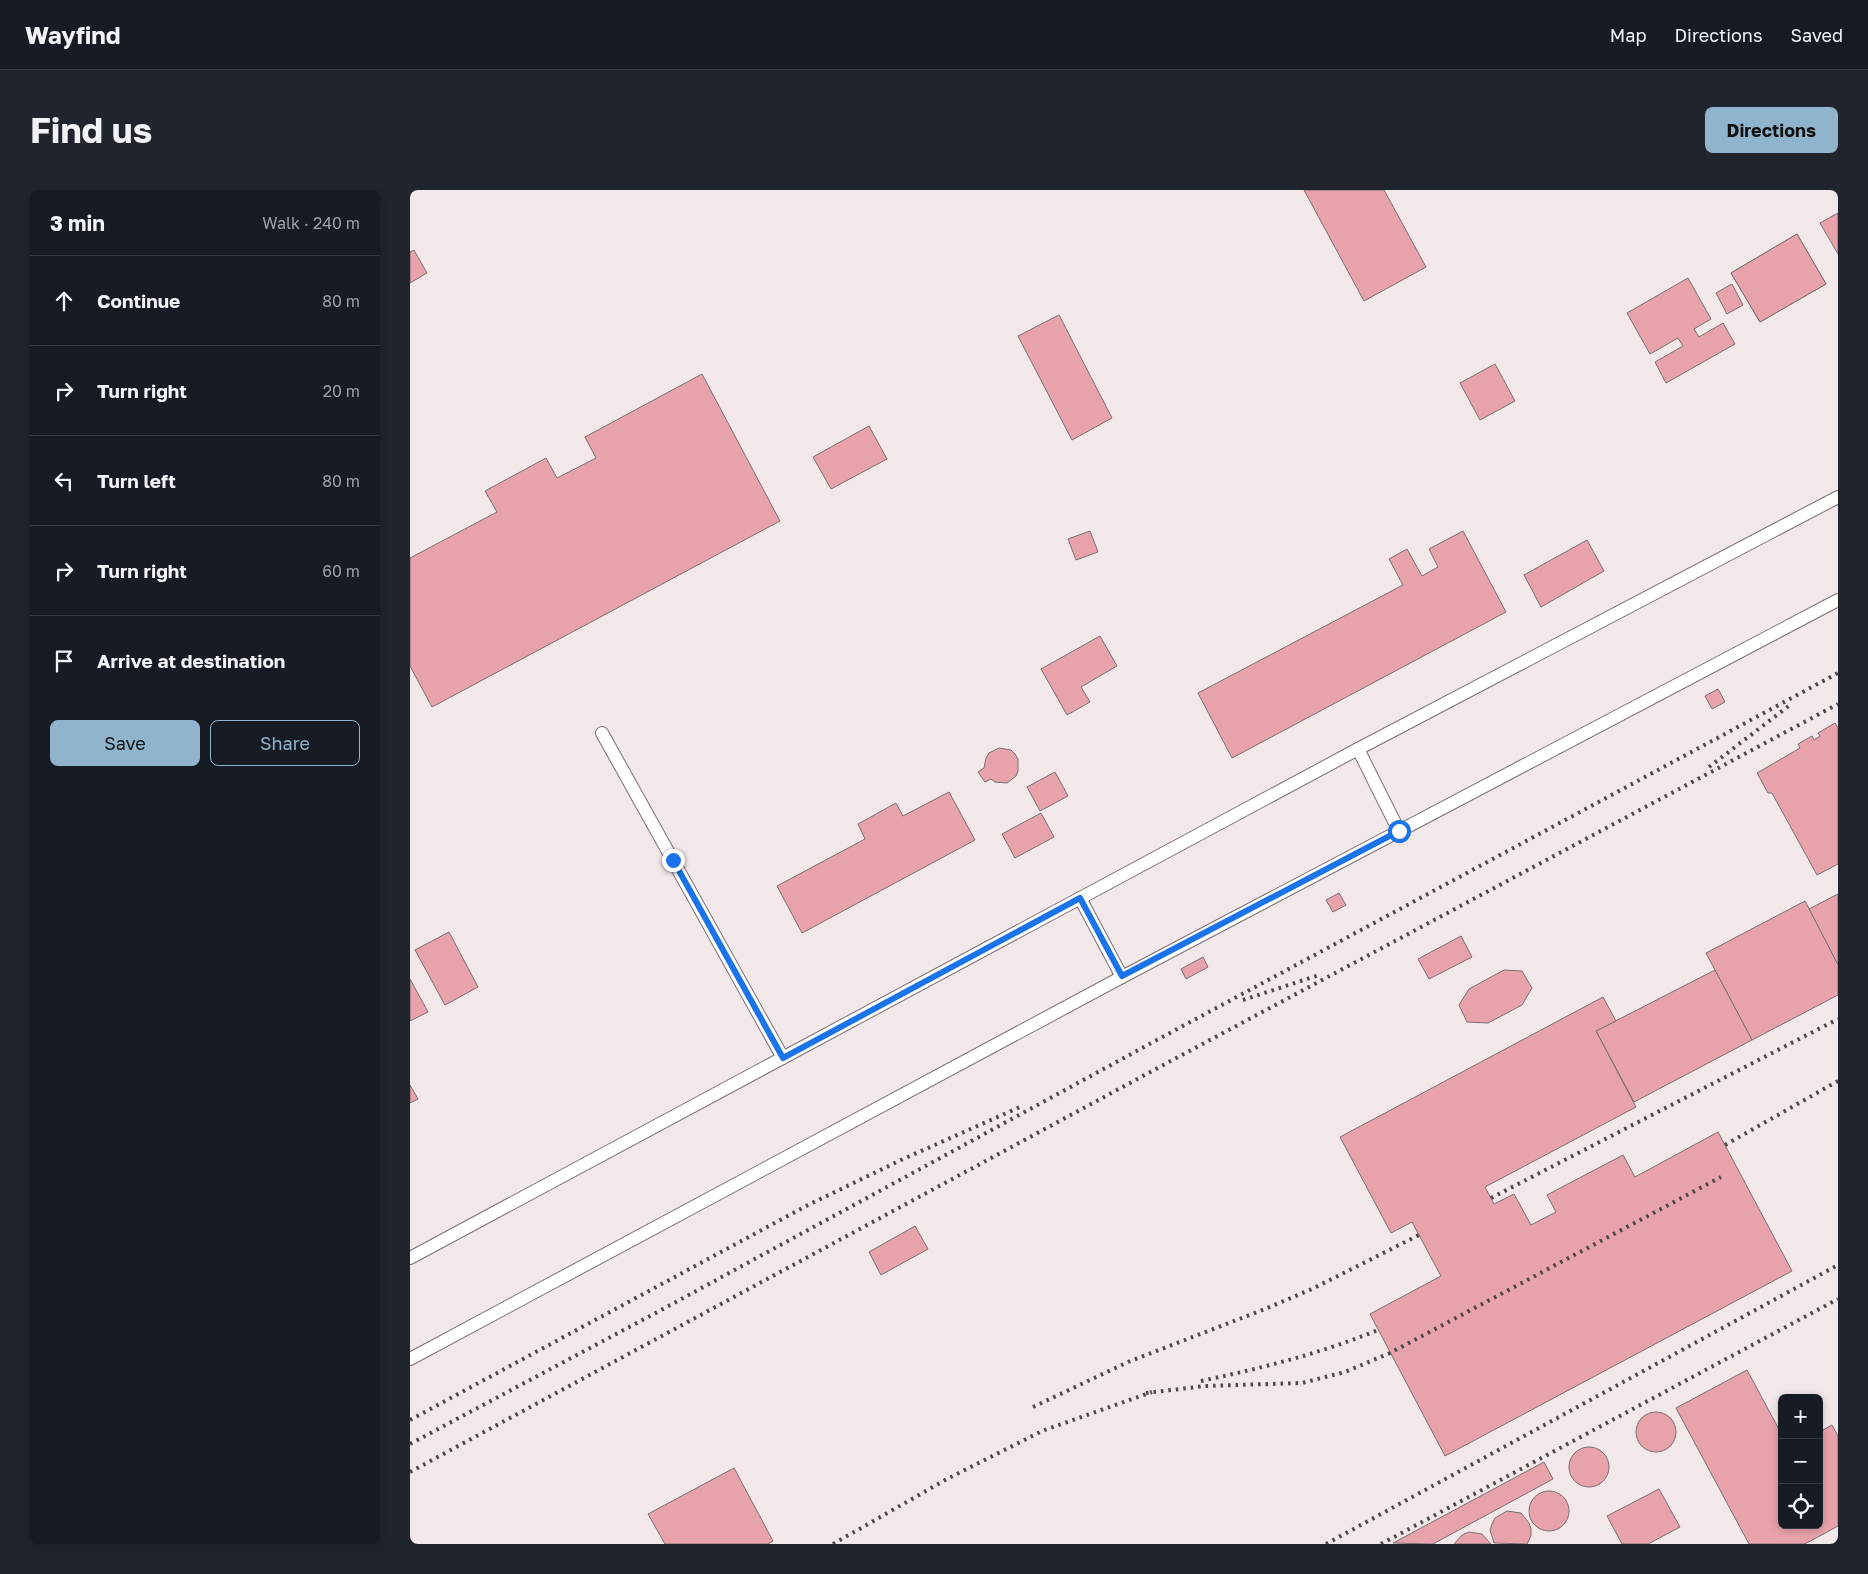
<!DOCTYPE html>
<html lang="en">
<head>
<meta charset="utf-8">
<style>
  :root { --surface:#171b24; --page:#20242c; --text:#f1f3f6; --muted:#9ea1a6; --line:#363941; --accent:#91b4cd }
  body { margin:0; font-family:"Golos Text",sans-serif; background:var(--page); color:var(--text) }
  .controls { position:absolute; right:15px; bottom:15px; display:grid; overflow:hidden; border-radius:8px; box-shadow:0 2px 8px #0003 }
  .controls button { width:45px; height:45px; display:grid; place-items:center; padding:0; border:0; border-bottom:1px solid var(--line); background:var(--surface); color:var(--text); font:25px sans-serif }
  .stop { position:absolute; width:15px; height:15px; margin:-11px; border:4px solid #1a73e8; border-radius:50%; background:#fff }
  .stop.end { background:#1a73e8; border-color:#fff; box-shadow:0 1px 5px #0008 }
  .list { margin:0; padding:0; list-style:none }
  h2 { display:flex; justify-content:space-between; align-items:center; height:65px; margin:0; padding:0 20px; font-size:21px }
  h2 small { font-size:16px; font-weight:400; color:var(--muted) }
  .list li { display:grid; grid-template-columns:32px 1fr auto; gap:15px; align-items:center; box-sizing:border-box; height:90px; padding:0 20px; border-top:1px solid var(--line) }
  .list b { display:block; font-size:19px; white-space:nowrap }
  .list em { font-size:16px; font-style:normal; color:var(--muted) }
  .actions { display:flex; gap:10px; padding:15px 20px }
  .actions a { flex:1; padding:11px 0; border:1px solid var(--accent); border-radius:8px; text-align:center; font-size:18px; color:var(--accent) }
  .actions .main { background:var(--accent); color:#111 }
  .icon { flex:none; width:28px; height:28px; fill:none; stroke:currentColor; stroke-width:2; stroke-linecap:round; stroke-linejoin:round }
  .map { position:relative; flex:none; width:1428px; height:1354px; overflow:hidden; border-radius:8px }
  header { display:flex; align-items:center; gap:30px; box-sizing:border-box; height:70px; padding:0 25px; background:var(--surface); border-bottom:1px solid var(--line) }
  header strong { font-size:24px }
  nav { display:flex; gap:28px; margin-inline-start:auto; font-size:18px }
  .intro { display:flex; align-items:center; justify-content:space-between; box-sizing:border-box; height:120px; padding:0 30px }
  h1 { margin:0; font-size:35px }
  .button { padding:12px 22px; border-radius:8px; background:var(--accent); color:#111; font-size:18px; font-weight:700 }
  main { display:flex; gap:30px; padding:0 30px }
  aside { flex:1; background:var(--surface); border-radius:8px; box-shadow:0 2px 8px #0003 }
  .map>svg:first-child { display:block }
  .building { fill:#e8a2ab; stroke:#797071; fill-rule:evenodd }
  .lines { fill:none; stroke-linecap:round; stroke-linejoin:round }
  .lane-casing { stroke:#7a7071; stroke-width:14 }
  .lane { stroke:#fff; stroke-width:12 }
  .rail { stroke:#4d4747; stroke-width:4; stroke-dasharray:2.5 5; stroke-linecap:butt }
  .route { stroke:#1a73e8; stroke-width:6 }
</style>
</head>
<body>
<header>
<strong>Wayfind</strong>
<nav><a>Map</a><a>Directions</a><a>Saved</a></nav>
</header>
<div class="intro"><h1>Find us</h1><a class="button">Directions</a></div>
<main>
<aside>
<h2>3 min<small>Walk · 240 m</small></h2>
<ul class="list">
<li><svg class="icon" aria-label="ahead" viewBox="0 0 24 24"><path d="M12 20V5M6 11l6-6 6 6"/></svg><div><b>Continue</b></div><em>80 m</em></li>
<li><svg class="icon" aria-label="right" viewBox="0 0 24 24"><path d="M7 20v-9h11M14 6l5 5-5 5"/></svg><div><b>Turn right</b></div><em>20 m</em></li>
<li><svg class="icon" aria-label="left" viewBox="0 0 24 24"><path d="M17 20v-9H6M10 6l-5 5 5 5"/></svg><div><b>Turn left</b></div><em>80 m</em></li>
<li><svg class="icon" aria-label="right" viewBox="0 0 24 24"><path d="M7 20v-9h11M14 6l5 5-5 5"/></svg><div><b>Turn right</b></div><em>60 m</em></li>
<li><svg class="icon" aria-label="arrive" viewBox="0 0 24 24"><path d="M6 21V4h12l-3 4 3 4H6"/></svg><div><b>Arrive at destination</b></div></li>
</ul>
<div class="actions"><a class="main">Save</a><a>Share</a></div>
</aside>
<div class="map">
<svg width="1428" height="1354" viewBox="0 0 1428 1354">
  <rect width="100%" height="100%" fill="#f3e8e9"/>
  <g class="building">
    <path d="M894,0H974L1016,77L954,111Z"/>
    <path d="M1428,23V64L1410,33Z"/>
    <path d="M1387,44L1416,94L1350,132L1321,83ZM1368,81L1375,94L1366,100L1358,87Z"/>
    <path d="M1387,44L1416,94L1350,132L1321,83Z"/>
    <path d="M4,60L17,83L0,93V62Z"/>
    <path d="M1278,88L1301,129L1284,139L1289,147L1313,133L1325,154L1256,193L1245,172L1273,156L1268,148L1240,164L1217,123Z"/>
    <path d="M1322,94L1333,115L1317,124L1306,103Z"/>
    <path d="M649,125L702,228L662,250L608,146Z"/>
    <path d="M1085,174L1105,211L1070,230L1050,193Z"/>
    <path d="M292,184L370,331L22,517L0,476V368L87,322L75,301L136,268L147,288L186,268L175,247Z"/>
    <path d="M459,236L477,269L421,299L403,267Z"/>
    <path d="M680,341L688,362L666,370L658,349Z"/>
    <path d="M1053,341L1096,422L822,568L788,503L993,395L979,369L997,359L1012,386L1028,377L1019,359Z"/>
    <path d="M1177,350L1194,381L1131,417L1114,385Z"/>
    <path d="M690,446L707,476L671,497L680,512L657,525L631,479Z"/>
    <path d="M1308,499L1315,512L1302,519L1295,506Z"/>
    <path d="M1425,533L1428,538V674L1407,685L1362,603H1358L1347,583L1390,558L1388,554L1402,546L1404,550L1410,546L1408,543Z"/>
    <path d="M589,558L601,560L605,564L608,569V581L606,586L597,593L585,592L581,589L575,592L568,582L574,578L576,568L579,563Z"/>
    <path d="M645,582L658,606L630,621L617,597Z"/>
    <path d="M539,602L565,650L392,743L367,696L455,649L448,634L486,613L493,626Z"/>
    <path d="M631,623L644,647L605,668L592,644Z"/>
    <path d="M929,703L936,715L923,722L916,710Z"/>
    <path d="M1428,704V775L1399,719Z"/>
    <path d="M1395,711L1428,775V805L1342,850L1296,763Z"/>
    <path d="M39,742L68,797L35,815L5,760Z"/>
    <path d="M1051,746L1062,767L1019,789L1008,769Z"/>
    <path d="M793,767L798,777L776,789L771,779Z"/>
    <path d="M1094,780L1112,781L1122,798L1112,815L1078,833L1057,832L1049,815L1059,799Z"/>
    <path d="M1305,780L1342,850L1224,912L1186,841Z"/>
    <path d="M0,789L18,822L0,831Z"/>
    <path d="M1193,807L1206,831L1186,841L1226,917L1075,997L1084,1014L1104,1004L1121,1035L1146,1022L1137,1005L1213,965L1225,987L1308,942L1382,1081L1035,1266L960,1124L1031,1086L1002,1032L981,1043L930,947Z"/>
    <path d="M0,895L8,909L0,913Z"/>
    <path d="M505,1036L518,1059L471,1085L459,1062Z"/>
    <path d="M1337,1180L1372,1245V1335H1409V1242L1422,1235L1428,1246V1336L1395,1354H1339L1266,1218Z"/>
    <circle cx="1246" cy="1242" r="20"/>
    <circle cx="1179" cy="1277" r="20"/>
    <path d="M1134,1272L1143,1289L1023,1354L983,1353Z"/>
    <path d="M324,1278L363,1351L358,1354H255L238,1324Z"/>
    <path d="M1249,1299L1270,1337L1238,1354H1212L1197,1326Z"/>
    <circle cx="1139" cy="1321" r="20"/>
    <path d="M1097,1321L1111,1323L1119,1333L1121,1339V1346L1117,1354L1084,1353L1080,1340L1082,1334L1085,1328Z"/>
    <path d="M1059,1342L1072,1344L1081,1354H1044L1052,1345Z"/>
  </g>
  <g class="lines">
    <defs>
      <g id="lane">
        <path d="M192,543L373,868"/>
        <path d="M948,559L989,641"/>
        <path d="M670,708L712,787"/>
        <path d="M0,1068L948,559L1428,307"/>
        <path d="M0,1169L712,787L1428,410"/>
      </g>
    </defs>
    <use href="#lane" class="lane-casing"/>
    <use href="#lane" class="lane"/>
    <g class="rail">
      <path d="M1299,577L1380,515"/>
      <path d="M833,810L909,785"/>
      <path d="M1315,955L1428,891"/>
      <path d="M1081,1008L1428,829"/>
      <path d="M791,1191C852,1178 909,1164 968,1140"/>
      <path d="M736,1203L795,1196L892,1193L935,1182L980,1163L1311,987"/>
      <path d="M623,1217L718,1172L855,1119L902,1099L1009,1045"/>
      <path d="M0,1230L398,1015L491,970L610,917"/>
      <path d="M0,1254L253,1119L745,851L1428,483"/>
      <path d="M0,1282L757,873L1428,514"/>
      <path d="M423,1354L537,1289L632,1241L742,1202"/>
      <path d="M916,1354L1428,1075"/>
      <path d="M971,1354L1428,1109"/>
    </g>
  </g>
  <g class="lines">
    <path class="route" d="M263,670L373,868L670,708L712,786L989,641"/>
  </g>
</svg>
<div class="controls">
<button>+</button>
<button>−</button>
<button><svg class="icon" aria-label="locate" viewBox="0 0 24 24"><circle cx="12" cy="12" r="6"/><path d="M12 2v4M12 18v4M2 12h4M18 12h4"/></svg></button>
</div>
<div class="stop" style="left:989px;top:641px"></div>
<div class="stop end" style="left:263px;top:670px"></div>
</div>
</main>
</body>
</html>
